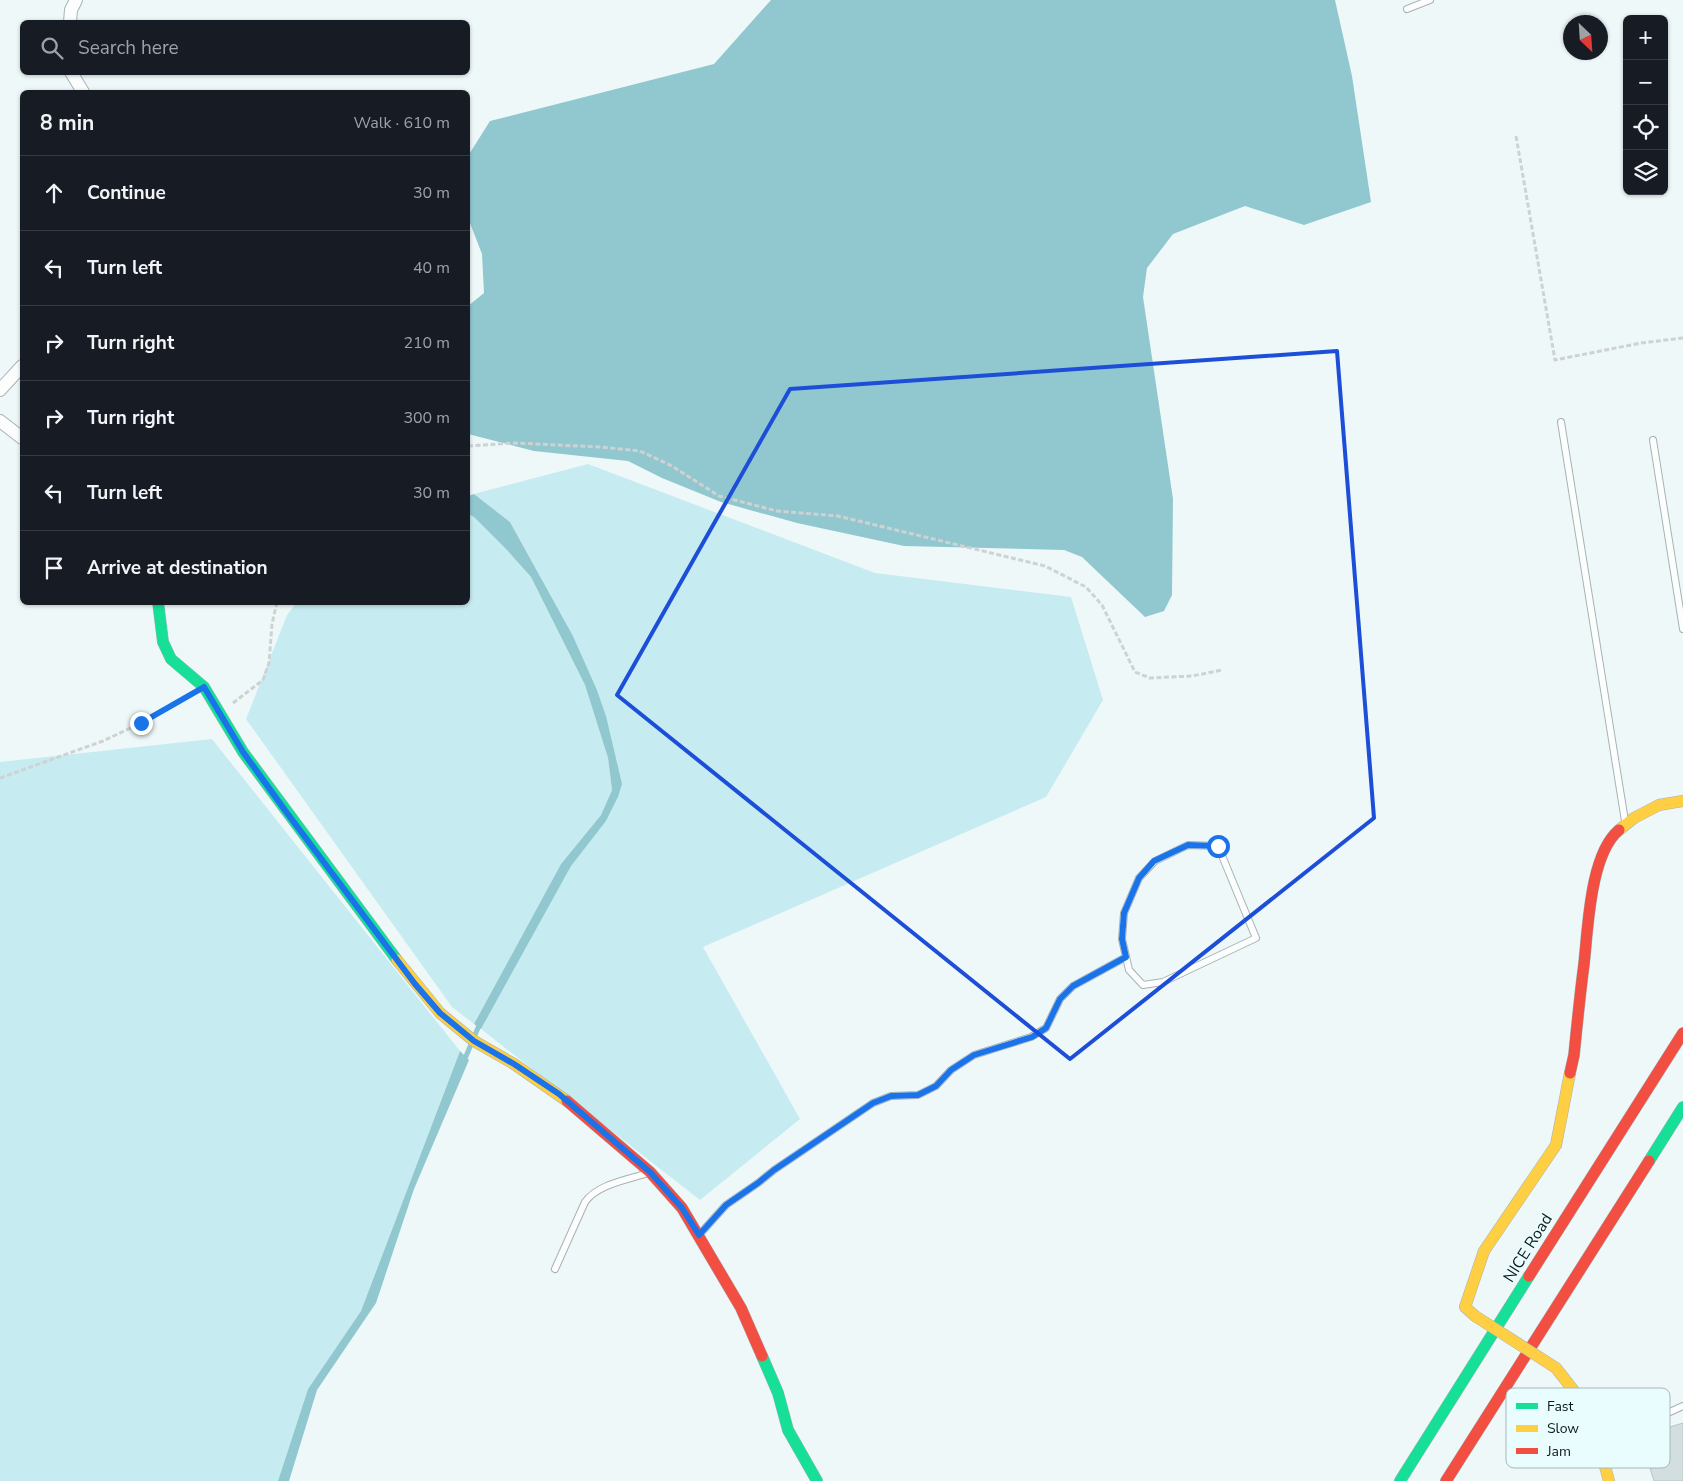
<!DOCTYPE html>
<html lang="en">
<head>
<meta charset="utf-8">
<style>
  :root { --surface:#171b24; --page:#20242c; --text:#f1f3f6; --muted:#9ea1a6; --line:#363941 }
  body { margin:0; font-family:"Nunito Sans",sans-serif; background:var(--page); color:var(--text) }
  .controls { position:absolute; right:15px; top:15px; display:grid; overflow:hidden; border-radius:8px; box-shadow:0 1px 4px #0004 }
  .controls button { width:45px; height:45px; display:grid; place-items:center; padding:0; border:0; border-bottom:1px solid var(--line); background:var(--surface); color:var(--text); font:25px sans-serif }
  .compass { position:absolute; left:1563px; top:15px; width:45px; height:45px; border-radius:50%; background:var(--surface); box-shadow:0 1px 4px #0004; rotate:155deg }
  .stop { position:absolute; width:15px; height:15px; margin:-11px; border:4px solid #1a73e8; border-radius:50%; background:#fff }
  .stop.end { background:#1a73e8; border-color:#fff; box-shadow:0 1px 5px #0008 }
  .list { margin:0; padding:0; list-style:none }
  h2 { display:flex; justify-content:space-between; align-items:center; height:65px; margin:0; padding:0 20px; font-size:21px }
  h2 small { font-size:16px; font-weight:400; color:var(--muted) }
  .list li { display:grid; grid-template-columns:32px 1fr auto; gap:15px; align-items:center; box-sizing:border-box; height:75px; padding:0 20px; border-top:1px solid var(--line) }
  .list b { display:block; font-size:19px; white-space:nowrap }
  .list em { font-size:16px; font-style:normal; color:var(--muted) }
  .icon { flex:none; width:28px; height:28px; fill:none; stroke:currentColor; stroke-width:2; stroke-linecap:round; stroke-linejoin:round }
  .map { position:relative; flex:none; width:1683px; height:1481px; overflow:hidden }
  .search { position:absolute; background:var(--surface); box-shadow:0 1px 4px #0004; left:20px; top:20px; width:450px; height:55px; display:flex; align-items:center; gap:12px; box-sizing:border-box; padding:0 18px; border-radius:8px; color:var(--muted); font-size:19px }
  .panel { position:absolute; background:var(--surface); box-shadow:0 1px 4px #0004; left:20px; top:90px; width:450px; height:515px; border-radius:8px }
  .map>svg:first-child { display:block }
  .green { fill:#c6ebf1 }
  .water { fill:#91c8d0 }
  .lines { fill:none; stroke-linecap:round; stroke-linejoin:round }
  .stream { stroke:#91c8d0; stroke-width:5 }
  .building { fill:#d3dee0; stroke:#bac4c5 }
  .lane-casing { stroke:#a8b2b4; stroke-width:8 }
  .street-casing { stroke:#a8b2b4; stroke-width:14 }
  .fast-casing { stroke:#a8b2b4; stroke-width:12 }
  .slow-casing { stroke:#a8b2b4; stroke-width:12 }
  .jam-casing { stroke:#a8b2b4; stroke-width:12 }
  .path { stroke:#cfd2d3; stroke-width:3; stroke-dasharray:5 2.5; stroke-linecap:butt }
  .lane { stroke:#fcfefe; stroke-width:6 }
  .street { stroke:#fcfefe; stroke-width:12 }
  .fast { stroke:#16e098; stroke-width:11 }
  .slow { stroke:#ffcf43; stroke-width:11 }
  .jam { stroke:#f24e42; stroke-width:11 }
  .slow-bridge-casing { stroke:#a8b2b4; stroke-width:12; stroke-linecap:butt }
  .slow-bridge { stroke:#ffcf43; stroke-width:11 }
  .route { stroke:#1a73e8; stroke-width:6 }
  .marked { fill:none; stroke:#1d4ed8; stroke-width:4; stroke-linejoin:round }
  .labels { text-anchor:middle; dominant-baseline:central; stroke-width:4.5; stroke-linejoin:round; paint-order:stroke }
  .street-label { font-size:16px; fill:#0d181a; stroke:#e9fcfe }
  .key { fill:#e9fcfe; stroke:#a7b8ba; stroke-width:1 }
  .key-label { font-size:14px; fill:#0d181a }
</style>
</head>
<body>
<div class="map">
<svg width="1683" height="1481" viewBox="0 0 1683 1481">
  <rect width="100%" height="100%" fill="#eef8f9"/>
  <g class="green">
    <path d="M588,464L875,573L1071,597L1103,700L1046,797L703,947L800,1119L700,1200L481,1029L571,865L606,821L618,797L606,716L597,690L573,636L510,522L474,494Z"/>
    <path d="M468,514L474,517L506,549L531,577L585,685L608,758L612,790L601,815L561,864L474,1024L452,1007L246,719L287,615L296,603L468,602Z"/>
    <path d="M212,739L460,1051L361,1311L308,1389L278,1481H0V762Z"/>
  </g>
  <g class="water">
    <path d="M771,0H1335L1352,76L1371,202L1304,225L1245,206L1173,234L1147,268L1143,297L1173,499L1172,595L1164,611L1145,617L1082,557L1064,550L904,546L797,523L721,502L662,478L628,461L534,451L468,434V306L484,293L482,254L468,218V156L490,121L714,64Z"/>
    <path d="M474,494L510,522L573,636L597,690L606,716L622,784L618,797L606,821L571,866L481,1029L474,1024L561,864L601,815L612,790L608,758L585,685L531,577L506,549L474,517L468,514V496Z"/>
    <path d="M460,1051L469,1060L414,1189L376,1303L317,1390L289,1481H278L308,1389L361,1311Z"/>
  </g>
  <g class="lines">
    <path class="stream" d="M464,1061L480,1023"/>
  </g>
  <path class="building" d="M1683,1423V1481H1654L1640,1436Z"/>
  <g class="lines">
    <defs>
      <g id="lane">
        <path d="M1407,9L1430,0"/>
        <path d="M1561,422L1625,821"/>
        <path d="M1653,440L1683,629"/>
        <path d="M1188,845L1218,846L1256,938L1163,982L1143,985L1129,970L1122,939L1124,913L1139,878L1155,861Z"/>
        <path d="M699,1235L726,1205L758,1183L774,1170L873,1103L891,1096L918,1095L936,1086L951,1070L974,1055L1031,1037L1046,1028L1060,999L1073,986L1126,957"/>
        <path d="M555,1269L585,1202C598,1184 627,1180 648,1173"/>
        <path d="M1600,1444L1683,1406"/>
      </g>
      <g id="street">
        <path d="M70,22L71,10L76,0"/>
        <path d="M71,72L83,92"/>
        <path d="M0,390L22,366"/>
        <path d="M0,421L22,438"/>
      </g>
      <g id="fast">
        <path d="M158,602L163,642L171,659L204,687L243,752L397,960"/>
        <path d="M1649,1161L1683,1107"/>
        <path d="M762,1356L778,1393L788,1430L817,1481"/>
        <path d="M1400,1481L1529,1276"/>
      </g>
      <g id="slow">
        <path d="M1619,830L1634,818L1659,805L1683,801"/>
        <path d="M397,960L440,1013L474,1041L514,1064L567,1101"/>
        <path d="M1475,1316L1465,1307L1484,1251L1556,1145L1570,1073"/>
        <path d="M1556,1368L1581,1400L1599,1444L1609,1481"/>
      </g>
      <g id="jam">
        <path d="M1570,1073L1574,1055C1577,1025 1580,994 1584,964C1588,928 1590,854 1619,830"/>
        <path d="M567,1101L650,1172L682,1208L741,1308L762,1356"/>
        <path d="M1529,1276L1683,1033"/>
        <path d="M1446,1481L1649,1161"/>
      </g>
    </defs>
    <use href="#lane" class="lane-casing"/>
    <use href="#street" class="street-casing"/>
    <use href="#fast" class="fast-casing"/>
    <use href="#slow" class="slow-casing"/>
    <use href="#jam" class="jam-casing"/>
    <g class="path">
      <path d="M1516,136L1555,360L1641,343L1683,338"/>
      <path d="M468,446L515,443L599,447L640,451L672,466L719,496L777,511L838,516L1045,566L1086,587L1102,605L1135,672L1150,678L1192,676L1222,670"/>
      <path d="M233,703L263,680L269,663L272,624L277,602"/>
      <path d="M0,778L103,741L141,723L190,695"/>
    </g>
    <use href="#lane" class="lane"/>
    <use href="#street" class="street"/>
    <use href="#fast" class="fast"/>
    <use href="#slow" class="slow"/>
    <use href="#jam" class="jam"/>
    <defs>
      <path id="slow-bridge" d="M1475,1316L1556,1368"/>
    </defs>
    <use href="#slow-bridge" class="slow-bridge-casing"/>
    <use href="#slow-bridge" class="slow-bridge"/>
  </g>
  <g class="lines">
    <path class="route" d="M141,723L204,687L243,752L287,813L415,984L440,1013L474,1041L514,1064L559,1094L650,1172L682,1208L699,1235L726,1205L758,1183L774,1170L873,1103L891,1096L918,1095L936,1086L951,1070L974,1055L1032,1037L1046,1028L1060,999L1073,986L1126,957L1122,939L1124,913L1139,878L1154,861L1188,845L1218,846"/>
  </g>
  <path class="marked" d="M1337,351L1374,818L1070,1059L617,695L790,389Z"/>
  <g class="labels">
    <g class="street-label">
      <text transform="translate(1528 1248) rotate(-58)">NICE Road</text>
    </g>
  </g>
  <rect x="1506" y="1388" width="164" height="80" rx="8" class="key"/>
  <rect x="1516" y="1403" width="22" height="6" fill="#16e098"/>
  <rect x="1516" y="1425" width="22" height="7" fill="#ffcf43"/>
  <rect x="1516" y="1448" width="22" height="6" fill="#f24e42"/>
  <g class="key-label">
    <text x="1547" y="1411">Fast</text>
    <text x="1547" y="1433">Slow</text>
    <text x="1547" y="1456">Jam</text>
  </g>
</svg>
<div class="controls">
<button>+</button>
<button>−</button>
<button><svg class="icon" aria-label="locate" viewBox="0 0 24 24"><circle cx="12" cy="12" r="6"/><path d="M12 2v4M12 18v4M2 12h4M18 12h4"/></svg></button>
<button><svg class="icon" aria-label="layers" viewBox="0 0 24 24"><path d="M12 4l9 5-9 5-9-5zM3 14l9 5 9-5"/></svg></button>
</div>
<svg class="compass" viewBox="-18 -18 36 36"><path d="M0-13l5 13h-10z" fill="#e53935"/><path d="M0 13l5-13h-10z" fill="#9ea1a6"/></svg>
<div class="stop" style="left:1218px;top:846px"></div>
<div class="stop end" style="left:141px;top:723px"></div>
<div class="search"><svg class="icon" aria-label="search" viewBox="0 0 24 24"><circle cx="10" cy="10" r="6"/><path d="M15 15l6 6"/></svg>Search here</div>
<section class="panel">
<h2>8 min<small>Walk · 610 m</small></h2>
<ul class="list">
<li><svg class="icon" aria-label="ahead" viewBox="0 0 24 24"><path d="M12 20V5M6 11l6-6 6 6"/></svg><div><b>Continue</b></div><em>30 m</em></li>
<li><svg class="icon" aria-label="left" viewBox="0 0 24 24"><path d="M17 20v-9H6M10 6l-5 5 5 5"/></svg><div><b>Turn left</b></div><em>40 m</em></li>
<li><svg class="icon" aria-label="right" viewBox="0 0 24 24"><path d="M7 20v-9h11M14 6l5 5-5 5"/></svg><div><b>Turn right</b></div><em>210 m</em></li>
<li><svg class="icon" aria-label="right" viewBox="0 0 24 24"><path d="M7 20v-9h11M14 6l5 5-5 5"/></svg><div><b>Turn right</b></div><em>300 m</em></li>
<li><svg class="icon" aria-label="left" viewBox="0 0 24 24"><path d="M17 20v-9H6M10 6l-5 5 5 5"/></svg><div><b>Turn left</b></div><em>30 m</em></li>
<li><svg class="icon" aria-label="arrive" viewBox="0 0 24 24"><path d="M6 21V4h12l-3 4 3 4H6"/></svg><div><b>Arrive at destination</b></div></li>
</ul>
</section>
</div>
</body>
</html>
